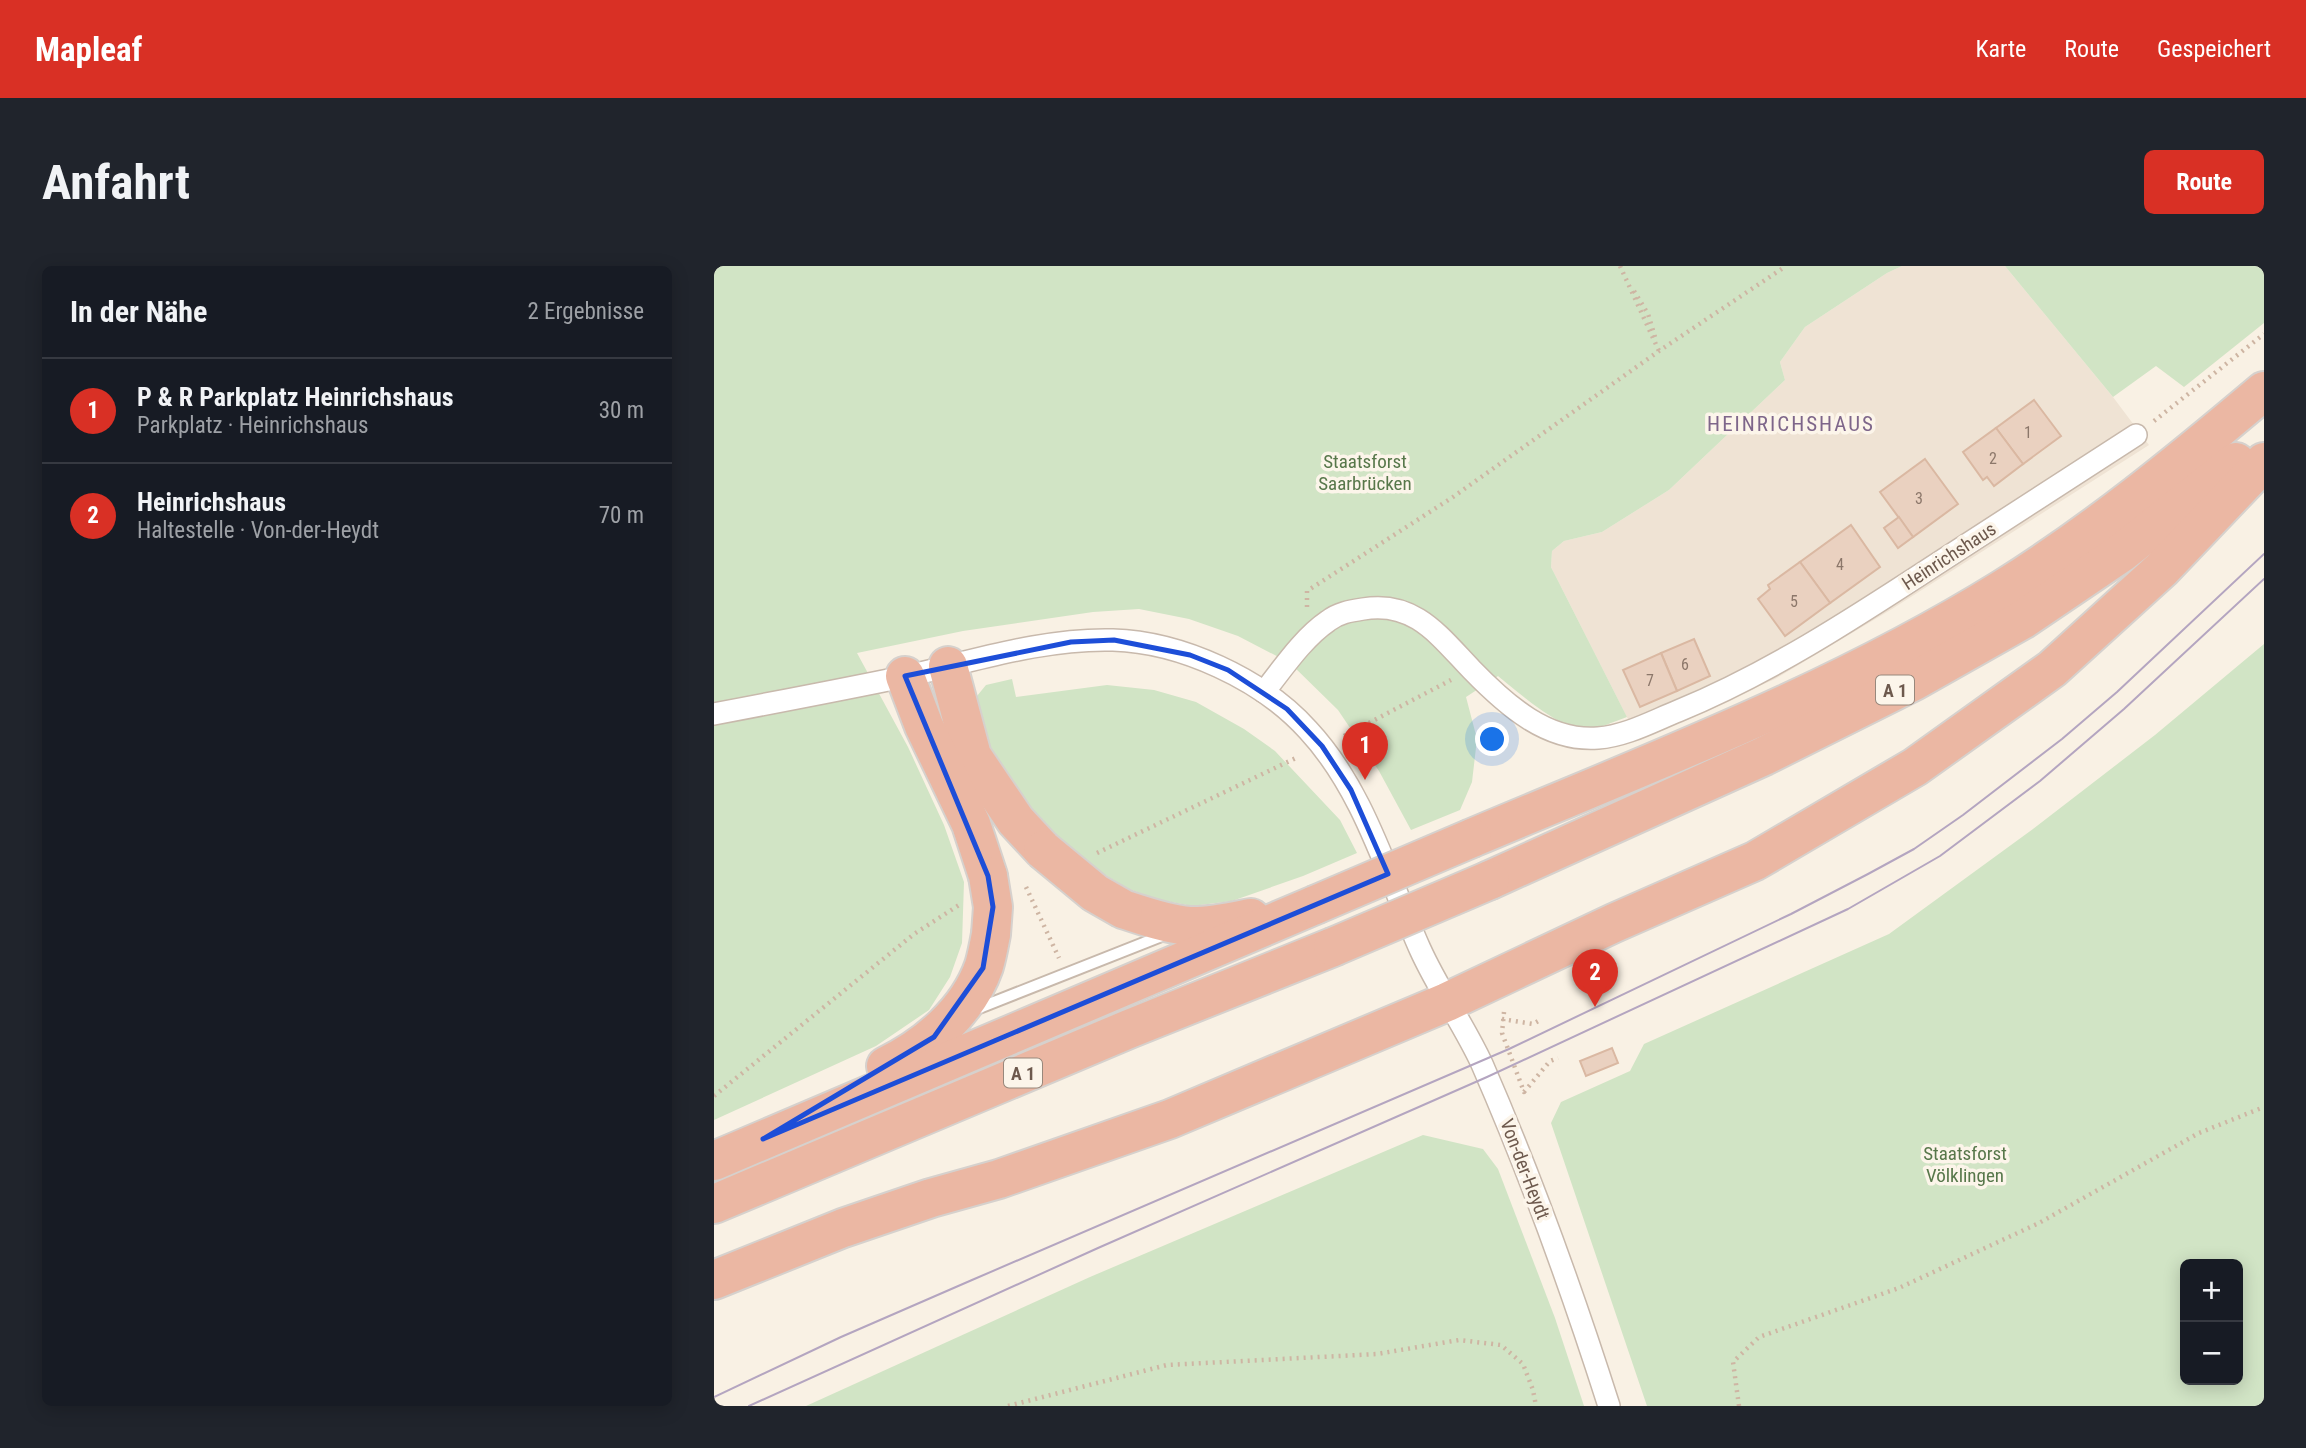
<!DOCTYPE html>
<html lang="de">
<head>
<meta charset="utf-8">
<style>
  :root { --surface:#171b24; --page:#20242c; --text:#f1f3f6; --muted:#9ea1a6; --line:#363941; --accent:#d93025 }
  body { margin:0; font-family:"Roboto Condensed",sans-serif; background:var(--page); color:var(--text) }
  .controls { position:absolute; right:21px; bottom:21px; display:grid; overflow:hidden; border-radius:10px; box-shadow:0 4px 18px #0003 }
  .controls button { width:63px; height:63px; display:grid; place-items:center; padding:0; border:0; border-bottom:2px solid var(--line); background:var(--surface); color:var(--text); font:35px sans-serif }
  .you { position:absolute; left:779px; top:474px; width:24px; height:24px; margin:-18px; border:5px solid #fff; border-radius:50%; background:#1a73e8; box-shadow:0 0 0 10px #1a73e833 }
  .badge { display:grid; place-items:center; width:46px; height:46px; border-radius:50%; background:var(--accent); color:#fff; font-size:23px; font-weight:700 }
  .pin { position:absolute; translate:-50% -58px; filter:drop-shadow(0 2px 4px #0008) }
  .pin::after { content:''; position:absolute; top:37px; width:24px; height:21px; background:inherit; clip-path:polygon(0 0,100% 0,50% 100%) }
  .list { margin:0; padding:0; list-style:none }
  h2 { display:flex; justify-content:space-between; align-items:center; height:91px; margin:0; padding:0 28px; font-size:30px }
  h2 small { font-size:23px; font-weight:400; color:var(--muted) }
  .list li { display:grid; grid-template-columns:46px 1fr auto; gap:21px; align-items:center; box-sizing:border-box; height:105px; padding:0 28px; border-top:2px solid var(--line) }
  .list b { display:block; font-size:26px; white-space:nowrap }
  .list p { margin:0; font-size:23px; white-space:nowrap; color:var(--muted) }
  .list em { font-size:23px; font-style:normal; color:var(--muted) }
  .map { position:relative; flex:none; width:1550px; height:1140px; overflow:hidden; border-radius:10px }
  header { display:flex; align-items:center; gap:42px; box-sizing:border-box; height:98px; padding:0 35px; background:var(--accent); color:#fff }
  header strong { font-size:33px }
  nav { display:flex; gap:38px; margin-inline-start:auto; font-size:24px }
  .intro { display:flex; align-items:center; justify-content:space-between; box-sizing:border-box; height:168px; padding:0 42px }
  h1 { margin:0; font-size:49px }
  .button { padding:18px 32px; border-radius:10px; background:var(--accent); color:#fff; font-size:24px; font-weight:700 }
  main { display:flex; gap:42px; padding:0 42px }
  aside { flex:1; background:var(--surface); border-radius:10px; box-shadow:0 4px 18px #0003 }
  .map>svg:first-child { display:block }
  .residential { fill:#efe3d4 }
  .green { fill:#d1e4c5; fill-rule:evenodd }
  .building { fill:#ead1c0; stroke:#dab8a2; stroke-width:2 }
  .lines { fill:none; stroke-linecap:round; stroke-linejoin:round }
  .lane-casing { stroke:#c8b9ac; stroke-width:14 }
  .street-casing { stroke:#c8b9ac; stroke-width:24 }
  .highway-casing { stroke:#d6d1cd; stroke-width:42 }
  .path { stroke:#ceb5a3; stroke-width:4.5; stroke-dasharray:2 5; stroke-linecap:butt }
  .lane { stroke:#fff; stroke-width:10 }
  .street { stroke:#fff; stroke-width:21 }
  .highway { stroke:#ebb7a3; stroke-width:38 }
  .tram { stroke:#b4a5c0; stroke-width:2 }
  .highway-bridge-casing { stroke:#d6d1cd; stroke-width:42; stroke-linecap:butt }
  .highway-bridge { stroke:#ebb7a3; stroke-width:38 }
  .marked { fill:none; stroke:#1d4ed8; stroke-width:5; stroke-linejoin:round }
  .labels { text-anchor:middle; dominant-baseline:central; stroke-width:7; stroke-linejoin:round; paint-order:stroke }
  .number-label { font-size:16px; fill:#8c776a }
  .shield { fill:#fcf5ea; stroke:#98887c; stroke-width:2 }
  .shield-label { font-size:18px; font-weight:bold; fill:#6d594d }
  .park-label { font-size:19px; fill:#57774a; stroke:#fcf5ea }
  .street-label { font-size:19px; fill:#6d594d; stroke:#fcf5ea }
  .neighbourhood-label { font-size:21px; letter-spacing:2px; fill:#7e668a; stroke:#fcf5ea }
</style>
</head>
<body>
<header>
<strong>Mapleaf</strong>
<nav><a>Karte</a><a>Route</a><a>Gespeichert</a></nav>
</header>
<div class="intro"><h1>Anfahrt</h1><a class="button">Route</a></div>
<main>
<aside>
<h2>In der Nähe<small>2 Ergebnisse</small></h2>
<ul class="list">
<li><span class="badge">1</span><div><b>P &amp; R Parkplatz Heinrichshaus</b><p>Parkplatz · Heinrichshaus</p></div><em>30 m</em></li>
<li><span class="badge">2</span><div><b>Heinrichshaus</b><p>Haltestelle · Von-der-Heydt</p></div><em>70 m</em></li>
</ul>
</aside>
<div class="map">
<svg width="1550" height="1140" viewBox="0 0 1550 1140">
  <rect width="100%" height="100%" fill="#f9f1e4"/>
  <path class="residential" d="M1188,0H1291L1399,131L1435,179L1178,343L1061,413L924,473L837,301L838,285L850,275L888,266L955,224L1071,114L1066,96L1091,61L1173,7Z"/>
  <g class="green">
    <path d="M0,0H1188L1173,7L1091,61L1066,96L1071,114L955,224L888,266L850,275L838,285L837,301L913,451C901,455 883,464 871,464C843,461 805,427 784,410L752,431L763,473L758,516L746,544L697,564L665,505L624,444L576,397L524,370L475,353L425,343L379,346L249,365L143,387L194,481L230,559L250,616L248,677L236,711L215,744L162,780L0,854Z"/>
    <path d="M1291,0H1550V57L1470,121L1442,100L1399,131Z"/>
    <path d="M1550,378V1140H933L837,857L847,836L916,805L930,778L1175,668L1319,563L1441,469ZM1471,998H1524V1114H1471Z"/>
    <path d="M298,413L302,431L393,419L440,424L482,436L530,463L561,485L626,554L643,587L589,610L518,635L478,640L442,633L415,623L376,600L321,550L275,491L261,448L263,430L272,419Z"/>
    <path d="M709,869L769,883L784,903L841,1052L870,1140H92L376,1011Z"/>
  </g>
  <g class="building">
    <path d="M1320,134L1347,170L1309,198L1282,162Z"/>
    <path d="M1282,162L1309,198L1280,220L1273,211L1269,214L1249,186Z"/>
    <path d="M1211,193L1244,238L1199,271L1166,226Z"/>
    <path d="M1185,251L1199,271L1184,282L1170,262Z"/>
    <path d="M1137,259L1166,301L1116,337L1086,296Z"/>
    <path d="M1086,296L1116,337L1071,370L1044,333L1056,323L1054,319Z"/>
    <path d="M980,373L996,410L963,425L947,387Z"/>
    <path d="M947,387L963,425L926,441L909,404Z"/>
    <path d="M898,782L904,797L872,810L866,795Z"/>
  </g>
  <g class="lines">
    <defs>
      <path id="lane" d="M260,744L450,669"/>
      <g id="street">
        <path d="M550,426C569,402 589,372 614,355C624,347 636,345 649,343C701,334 726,371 758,404C792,439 833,476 884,472C912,470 939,455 964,445C1054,408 1137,354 1218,301C1286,257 1354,213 1422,169"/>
        <path d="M0,448C63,436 126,424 189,411C257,396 328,372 399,374C467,376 548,413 594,464C650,524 673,609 706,683C724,723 750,759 768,798C817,910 858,1024 895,1140"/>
      </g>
      <g id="highway">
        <path d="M234,400L258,490L302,555L329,584"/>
        <path d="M191,410L210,460L257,558L274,610"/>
        <path d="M758,572C938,496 1123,426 1289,323C1382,265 1467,195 1550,125"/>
        <path d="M776,614L1050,490L1200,415L1308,354L1407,287L1522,196"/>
        <path d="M409,643C430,650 453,658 475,660C496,661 517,656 537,652"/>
        <path d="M172,800C213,780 254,746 270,700C273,690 275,679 277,668"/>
        <path d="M0,895L601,639"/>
        <path d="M0,938L415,763L619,681"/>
        <path d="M0,1014L129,962L217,932L285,913L456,853L733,736L900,657L1041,595L1201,501L1338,403L1448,303L1550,196"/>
      </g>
    </defs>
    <use href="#lane" class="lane-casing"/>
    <use href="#street" class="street-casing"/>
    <use href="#highway" class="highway-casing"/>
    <g class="path">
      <path d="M906,0L945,85"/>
      <path d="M920,25L934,48L941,71"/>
      <path d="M1440,155L1550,68"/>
      <path d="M593,341V325L739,231L945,85L1072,0"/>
      <path d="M630,470L737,414"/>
      <path d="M383,587L584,491"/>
      <path d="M312,621L345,692"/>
      <path d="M790,746L788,767L810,826L836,795L844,792"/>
      <path d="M788,753L819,758L826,754"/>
      <path d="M0,830L200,668L245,639"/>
      <path d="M294,1140L453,1099L663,1088L745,1074L787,1079L809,1098L819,1124L822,1140"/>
      <path d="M1025,1140L1019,1096L1045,1071L1185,1022L1325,957L1485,867L1550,841"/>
    </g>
    <use href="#lane" class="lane"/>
    <use href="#street" class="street"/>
    <use href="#highway" class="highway"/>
    <g class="tram">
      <path d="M0,1131L127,1071L258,1014L795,783L1077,648L1154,608L1200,583L1249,549L1348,473L1403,426L1550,288"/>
      <path d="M35,1140L384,982L773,811L1134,643L1226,590L1326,515L1410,443L1550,313"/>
    </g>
    <defs>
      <g id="highway-bridge">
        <path d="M329,584L381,627L409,643"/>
        <path d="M274,610L279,641L277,668"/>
        <path d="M601,639L758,572"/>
        <path d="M619,681L776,614"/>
      </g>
    </defs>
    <use href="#highway-bridge" class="highway-bridge-casing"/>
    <use href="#highway-bridge" class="highway-bridge"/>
  </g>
  <path class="marked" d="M400,374L476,389L514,404L573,443L608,480L637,524L674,608L49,873L220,771L269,702L279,641L274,610L191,410L357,376Z"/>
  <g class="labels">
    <g class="number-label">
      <text x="1314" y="166">1</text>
      <text x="1279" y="192">2</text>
      <text x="1205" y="232">3</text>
      <text x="1126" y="298">4</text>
      <text x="1080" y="335">5</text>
      <text x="971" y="398">6</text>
      <text x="936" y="414">7</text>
    </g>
    <g class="shield">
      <rect x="1162" y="409.5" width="38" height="29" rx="5"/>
      <rect x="290" y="792.5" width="38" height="29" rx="5"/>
    </g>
    <g class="shield-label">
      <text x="1181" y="424">A 1</text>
      <text x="309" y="807">A 1</text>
    </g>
    <g class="park-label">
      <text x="651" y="195">Staatsforst<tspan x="651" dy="22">Saarbrücken</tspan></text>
      <text x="1251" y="887">Staatsforst<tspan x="1251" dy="22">Völklingen</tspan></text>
    </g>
    <g class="street-label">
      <text transform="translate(1235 290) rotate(-33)">Heinrichshaus</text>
      <text transform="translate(811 903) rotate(69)">Von-der-Heydt</text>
    </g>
    <g class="neighbourhood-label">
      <text x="1077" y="158">HEINRICHSHAUS</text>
    </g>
  </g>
</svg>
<div class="controls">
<button>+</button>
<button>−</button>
</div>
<div class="you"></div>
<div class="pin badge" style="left:651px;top:514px">1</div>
<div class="pin badge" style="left:881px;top:741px">2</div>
</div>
</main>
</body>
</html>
